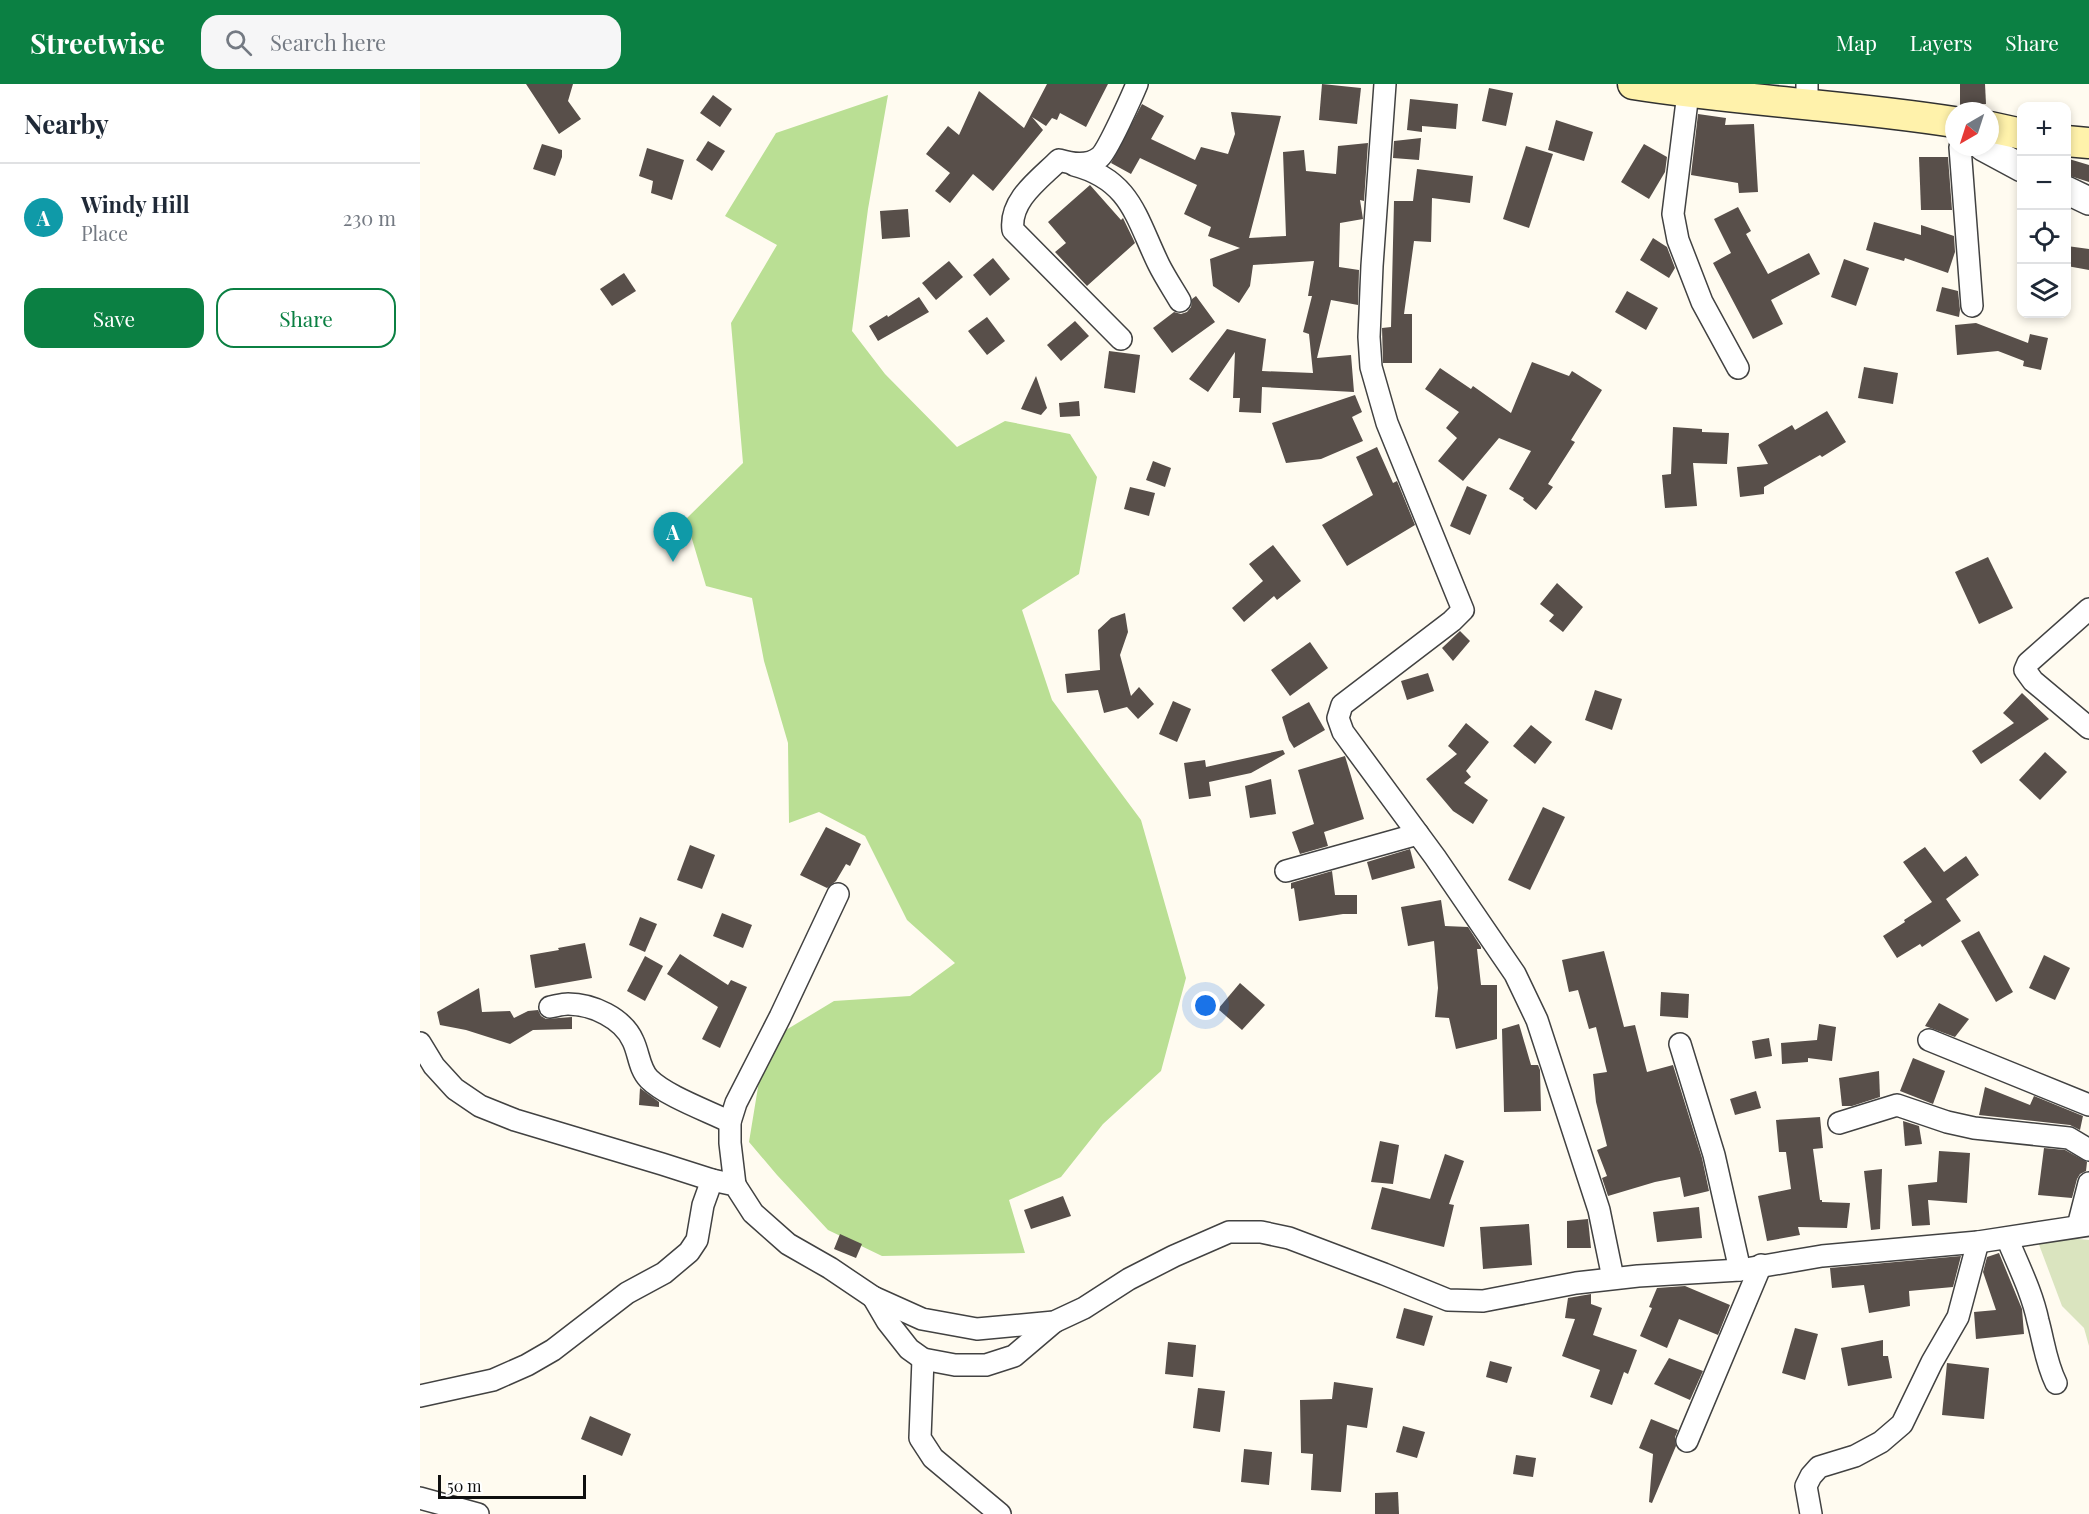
<!DOCTYPE html>
<html lang="en">
<head>
<meta charset="utf-8">
<style>
  :root { --surface:#fff; --page:#f6f6f7; --text:#1f2937; --muted:#747a83; --line:#e0e1e3; --accent:#0b8043 }
  body { margin:0; font-family:"Playfair Display",serif; background:var(--page); color:var(--text) }
  .controls { position:absolute; right:18px; top:18px; display:grid; overflow:hidden; border-radius:12px; box-shadow:0 3px 9px #0003 }
  .controls button { width:54px; height:54px; display:grid; place-items:center; padding:0; border:0; border-bottom:2px solid var(--line); background:var(--surface); color:var(--text); font:30px sans-serif }
  .compass { position:absolute; left:1525px; top:18px; width:54px; height:54px; border-radius:50%; background:var(--surface); box-shadow:0 3px 9px #0003; rotate:219deg }
  .scale { position:absolute; left:18px; bottom:15px; width:148px; box-sizing:border-box; padding-left:6px; border:3px solid #0f0f0f; border-top:0; font-size:16px; line-height:21px; white-space:nowrap; color:#0f0f0f; -webkit-text-stroke:4px #fff; paint-order:stroke }
  .you { position:absolute; left:786px; top:922px; width:21px; height:21px; margin:-15px; border:4px solid #fff; border-radius:50%; background:#1a73e8; box-shadow:0 0 0 9px #1a73e833 }
  .badge { display:grid; place-items:center; width:39px; height:39px; border-radius:50%; background:var(--accent); color:#fff; font-size:20px; font-weight:700 }
  .pin { position:absolute; translate:-50% -50px; filter:drop-shadow(0 2px 3px #0008) }
  .pin::after { content:''; position:absolute; top:32px; width:21px; height:18px; background:inherit; clip-path:polygon(0 0,100% 0,50% 100%) }
  .list { margin:0; padding:0; list-style:none }
  h2 { display:flex; justify-content:space-between; align-items:center; height:78px; margin:0; padding:0 24px; font-size:26px }
  h2 small { font-size:20px; font-weight:400; color:var(--muted) }
  .list li { display:grid; grid-template-columns:39px 1fr auto; gap:18px; align-items:center; box-sizing:border-box; height:108px; padding:0 24px; border-top:2px solid var(--line) }
  .list b { display:block; font-size:22px; white-space:nowrap }
  .list p { margin:0; font-size:20px; white-space:nowrap; color:var(--muted) }
  .list em { font-size:20px; font-style:normal; color:var(--muted) }
  .actions { display:flex; gap:12px; padding:18px 24px }
  .actions a { flex:1; padding:14px 0; border:2px solid var(--accent); border-radius:18px; text-align:center; font-size:21px; color:var(--accent) }
  .actions .main { background:var(--accent); color:#fff }
  .icon { flex:none; width:33px; height:33px; fill:none; stroke:currentColor; stroke-width:2; stroke-linecap:round; stroke-linejoin:round }
  .map { position:relative; flex:none; width:1669px; height:1430px; overflow:hidden }
  header { display:flex; align-items:center; gap:36px; box-sizing:border-box; height:84px; padding:0 30px; background:var(--accent); color:#fff }
  header strong { font-size:28px }
  nav { display:flex; gap:33px; margin-inline-start:auto; font-size:21px }
  .search { width:420px; height:54px; background:var(--page); display:flex; align-items:center; gap:15px; box-sizing:border-box; padding:0 21px; border-radius:18px; color:var(--muted); font-size:22px }
  main { display:flex }
  aside { flex:1; background:var(--surface) }
  .map>svg:first-child { display:block }
  .forest { fill:#badf94 }
  .cemetery { fill:#dae4bf }
  .building { fill:#584f4a }
  .lines { fill:none; stroke-linecap:round; stroke-linejoin:round }
  .minor-casing { stroke:#424242; stroke-width:24 }
  .tertiary-casing { stroke:#424242; stroke-width:30 }
  .secondary-casing { stroke:#313131; stroke-width:33 }
  .minor { stroke:#fff; stroke-width:21 }
  .tertiary { stroke:#fff; stroke-width:27 }
  .secondary { stroke:#fff2ab; stroke-width:30 }
</style>
</head>
<body>
<header>
<strong>Streetwise</strong>
<div class="search"><svg class="icon" aria-label="search" viewBox="0 0 24 24"><circle cx="10" cy="10" r="6"/><path d="M15 15l6 6"/></svg>Search here</div>
<nav><a>Map</a><a>Layers</a><a>Share</a></nav>
</header>
<main>
<aside>
<h2>Nearby<small></small></h2>
<ul class="list">
<li><span class="badge" style="background:#0f9aa8">A</span><div><b>Windy Hill</b><p>Place</p></div><em>230 m</em></li>
</ul>
<div class="actions"><a class="main">Save</a><a>Share</a></div>
</aside>
<div class="map">
<svg width="1669" height="1430" viewBox="0 0 1669 1430">
  <rect width="100%" height="100%" fill="#fffbf0"/>
  <path class="forest" d="M468,11L448,125L432,247L465,290L537,363L585,337L650,350L677,393L659,490L602,526L632,616L721,736L766,894L741,987L683,1040L641,1093L589,1116L605,1169L462,1172L408,1146L357,1091L329,1058L339,997L356,952L414,917L490,912L535,879L487,836L445,752L399,728L369,739L368,659L344,577L332,514L286,502L266,435L323,379L311,239L357,161L305,132L356,49Z"/>
  <path class="cemetery" d="M1648,1154L1669,1156V1262L1664,1244L1642,1222L1618,1158Z"/>
  <g class="building">
    <path d="M106,0H153L148,17L161,35L139,50Z"/>
    <path d="M627,0H688L666,43L640,29L637,36L632,34L626,42L612,33L623,46L573,107L553,90L530,119L515,107L530,89L506,70L528,42L539,51L559,7L604,44Z"/>
    <path d="M902,0L941,4L937,40L899,36Z"/>
    <path d="M1540,0H1565L1566,20L1540,21Z"/>
    <path d="M1069,4L1093,9L1086,42L1062,37Z"/>
    <path d="M293,11L312,25L300,43L280,29Z"/>
    <path d="M990,15L1038,20L1036,45L1002,42V48L987,46Z"/>
    <path d="M722,20L744,32L731,55L775,76L781,63L808,70L815,50L811,28L861,32L829,154L866,152L863,68L884,66L886,87L916,90L918,62L948,59L944,117L940,116L943,135L920,139L919,183L939,186L938,221L911,216L897,274L931,271L934,308L842,303L841,329L819,328L820,314H813L815,268L788,308L769,295L807,245L846,255L842,287L893,289L889,250L883,248L892,212H888L894,177L833,181L830,202L819,219L793,202L790,175L820,164L788,152L791,143L764,130L777,101L720,74L711,90L691,79Z"/>
    <path d="M1278,30L1306,34L1305,41L1334,40L1338,108L1319,109L1318,99L1271,91Z"/>
    <path d="M1136,36L1173,48L1164,77L1128,66Z"/>
    <path d="M1001,54L999,76L973,74L974,57Z"/>
    <path d="M288,57L305,67L292,87L276,76Z"/>
    <path d="M122,60L142,66V73L135,92L113,85Z"/>
    <path d="M1224,60L1247,73L1245,88L1229,115L1201,98Z"/>
    <path d="M1106,62L1133,70L1109,144L1083,135Z"/>
    <path d="M227,64L264,76L252,116L231,109L233,97L219,92Z"/>
    <path d="M1499,73H1528L1532,126H1501Z"/>
    <path d="M1649,75L1669,81V98L1647,91Z"/>
    <path d="M997,85L1053,92L1050,119L1012,114L1011,158L994,157L984,230H992V279H963L962,244L971,243L974,117H993Z"/>
    <path d="M670,101L701,136L703,134L715,159L667,202L635,168L646,159L628,138Z"/>
    <path d="M1318,123L1331,147L1326,150L1348,190L1389,169L1400,190L1351,216L1363,240L1333,255L1293,179L1311,169L1294,135Z"/>
    <path d="M488,125L490,153L462,155L460,127Z"/>
    <path d="M1454,138L1501,151V141L1534,152L1535,168L1528,189L1485,174L1484,177L1446,166Z"/>
    <path d="M1233,154L1247,163L1255,184L1249,194L1220,176Z"/>
    <path d="M1647,162L1669,165V186L1647,182Z"/>
    <path d="M573,174L590,195L570,212L553,191Z"/>
    <path d="M1424,175L1449,184L1436,222L1411,213Z"/>
    <path d="M529,177L543,193L516,216L502,199Z"/>
    <path d="M204,189L216,207L192,222L180,205Z"/>
    <path d="M1522,203L1538,207L1540,226L1539,233L1516,227Z"/>
    <path d="M1207,207L1238,224L1226,246L1195,228Z"/>
    <path d="M776,212L795,238L752,269L733,244L754,228L761,230L767,228L771,223L772,215Z"/>
    <path d="M499,213L509,228L458,257L449,242L467,231L468,233Z"/>
    <path d="M567,233L585,257L567,271L548,247Z"/>
    <path d="M655,237L669,252L641,277L627,261Z"/>
    <path d="M1556,239L1608,259L1610,250L1628,254L1621,286L1603,282L1604,277L1578,267L1537,271L1535,241Z"/>
    <path d="M689,267L720,271L715,309L684,304Z"/>
    <path d="M1112,278L1149,292L1152,287L1182,306L1151,356L1155,358L1128,400L1133,403L1116,426L1103,416L1104,414L1089,405L1111,367L1079,354L1043,397L1018,377L1037,354L1026,344L1039,328L1005,305L1020,284L1051,305L1053,302L1091,329Z"/>
    <path d="M1444,283L1478,289L1473,320L1438,314Z"/>
    <path d="M616,292L627,324L621,331L601,325Z"/>
    <path d="M935,311L942,328L932,333L943,357L901,375L866,379L852,339Z"/>
    <path d="M659,317L660,332L640,333L639,319Z"/>
    <path d="M1407,327L1426,358L1402,373L1400,371L1344,403V410L1320,413L1317,383L1348,380L1338,361L1372,341L1375,346Z"/>
    <path d="M1253,343L1282,345V348L1309,349L1307,380L1273,379L1277,422L1245,424L1242,391L1251,390Z"/>
    <path d="M957,363L973,399L977,397L995,441L927,482L902,441L953,411L936,373Z"/>
    <path d="M733,377L751,384L745,403L726,396Z"/>
    <path d="M1047,402L1067,411L1050,451L1030,442Z"/>
    <path d="M710,403L735,409L729,432L704,425Z"/>
    <path d="M853,461L881,497L857,516L854,512L824,538L812,524L843,497L829,480Z"/>
    <path d="M1568,473L1593,524L1559,540L1535,488Z"/>
    <path d="M1137,499L1163,523L1143,548L1129,537L1134,531L1120,520Z"/>
    <path d="M705,529L708,548L700,571L711,612L719,603L734,620L718,635L707,623L684,629L678,606L647,609L645,590L680,586L678,546L691,534Z"/>
    <path d="M1040,547L1050,557L1033,577L1022,564Z"/>
    <path d="M890,558L908,584L870,612L851,586Z"/>
    <path d="M1008,589L1014,607L987,616L981,597Z"/>
    <path d="M1175,606L1202,615L1192,646L1165,636Z"/>
    <path d="M1602,609L1629,635L1561,680L1552,667L1594,639L1583,629Z"/>
    <path d="M753,617L771,625L757,658L739,650Z"/>
    <path d="M889,618L905,646L874,664L869,656L862,633Z"/>
    <path d="M1046,639L1069,658L1046,687L1051,693L1044,699L1068,716L1053,740L1033,727L1006,695L1037,670L1028,662Z"/>
    <path d="M1111,641L1132,658L1115,680L1093,662Z"/>
    <path d="M863,666L865,670L831,689L789,698L791,712L769,715L764,679L785,676L786,683Z"/>
    <path d="M1625,668L1647,688L1620,716L1599,696Z"/>
    <path d="M925,672L944,735L904,748L908,762L880,770L872,748L894,740L878,686Z"/>
    <path d="M851,695L856,730L830,734L825,702Z"/>
    <path d="M1123,723L1145,733L1110,806L1088,796Z"/>
    <path d="M406,743L441,760L430,782L426,780L416,797L407,804L380,791Z"/>
    <path d="M270,761L295,771L282,805L257,796Z"/>
    <path d="M1505,763L1524,788L1546,772L1559,791L1526,815L1541,837L1502,863L1500,860L1477,874L1463,852L1485,838L1484,836L1512,818L1483,778Z"/>
    <path d="M990,765L995,784L952,796L947,778Z"/>
    <path d="M912,787L915,811H937V830H923L879,837L874,804L871,805V799Z"/>
    <path d="M1021,816L1025,842L1048,843L1061,863V865H1057L1061,901H1077V955L1036,965L1029,934L1015,933L1018,904L1014,857L988,862L981,823Z"/>
    <path d="M302,829L332,841L323,864L293,852Z"/>
    <path d="M220,833L237,840L225,868L209,861Z"/>
    <path d="M1559,847L1593,908L1576,918L1541,857Z"/>
    <path d="M165,859L172,894L115,904L110,871L139,866L138,864Z"/>
    <path d="M1184,867L1204,943L1215,941L1227,988L1253,981L1282,1074L1289,1107L1264,1113L1260,1093L1235,1098L1188,1112L1182,1094L1187,1092L1177,1066L1187,1062L1176,1018L1173,990L1187,988L1176,943L1169,945L1158,906L1149,908L1142,876Z"/>
    <path d="M260,870L308,901L311,896L327,903L300,964L282,955L298,923L247,890Z"/>
    <path d="M1624,871L1650,884L1635,916L1609,904Z"/>
    <path d="M225,872L243,882L225,917L207,907Z"/>
    <path d="M820,899L845,921L822,946L798,925Z"/>
    <path d="M59,904L62,928L90,927L94,934L108,927L118,926L121,932L126,935L152,933V945L113,946L90,960L46,946L20,941L17,928Z"/>
    <path d="M1241,908L1269,910L1268,934L1240,932Z"/>
    <path d="M1519,919L1549,935L1535,953L1505,942Z"/>
    <path d="M1099,940L1111,981H1118L1120,986L1121,1027L1084,1028L1082,945Z"/>
    <path d="M1399,940L1416,943L1412,977L1388,974V978L1362,980L1361,959L1397,956Z"/>
    <path d="M1349,954L1352,972L1335,975L1332,957Z"/>
    <path d="M1493,974L1525,987L1513,1020L1480,1007Z"/>
    <path d="M1459,987L1460,1013L1432,1022H1422L1419,994Z"/>
    <path d="M1565,1003L1610,1021L1614,1012L1663,1032L1660,1046L1650,1041L1559,1031Z"/>
    <path d="M220,1004L239,1018V1023L219,1021Z"/>
    <path d="M1336,1007L1341,1024L1315,1031L1310,1015Z"/>
    <path d="M1400,1033L1403,1064L1393,1065L1400,1116H1402V1118L1430,1119L1427,1144L1378,1143L1380,1151L1347,1157L1338,1112L1371,1105L1366,1068H1359L1356,1036Z"/>
    <path d="M1483,1037L1499,1042L1502,1060L1485,1062Z"/>
    <path d="M960,1057L979,1061L973,1100L951,1098Z"/>
    <path d="M1624,1064L1645,1066L1667,1078L1666,1087L1660,1090L1657,1095L1652,1114L1618,1111Z"/>
    <path d="M1519,1067L1550,1069L1547,1119L1508,1116L1510,1141L1492,1142L1488,1101L1517,1098Z"/>
    <path d="M1025,1070L1044,1077L1029,1120L1034,1121L1024,1163L951,1145L962,1103L1010,1115Z"/>
    <path d="M1462,1085L1460,1145L1451,1146L1444,1087Z"/>
    <path d="M643,1112L651,1132L611,1145L604,1126Z"/>
    <path d="M1279,1123L1282,1154L1237,1158L1233,1128Z"/>
    <path d="M1168,1135L1171,1164H1147V1137Z"/>
    <path d="M1109,1140L1112,1181L1063,1185L1060,1143Z"/>
    <path d="M420,1150L442,1160L436,1174L414,1165Z"/>
    <path d="M1579,1169L1602,1225L1604,1250L1556,1255L1554,1228L1576,1226L1563,1188L1567,1173Z"/>
    <path d="M1541,1172L1533,1203L1489,1207L1490,1222L1449,1229L1444,1201L1412,1204L1410,1184Z"/>
    <path d="M1265,1202L1310,1221L1298,1251L1259,1235L1247,1264L1220,1252L1232,1224L1229,1223L1237,1204Z"/>
    <path d="M1171,1210V1220L1182,1224L1173,1251L1217,1266L1208,1290L1204,1288L1192,1321L1170,1313L1180,1286L1142,1272L1155,1235L1145,1234L1148,1214Z"/>
    <path d="M984,1224L1013,1232L1004,1262L976,1254Z"/>
    <path d="M1375,1244L1398,1250L1385,1296L1362,1289Z"/>
    <path d="M1463,1256V1272H1468L1472,1294L1428,1302L1421,1264Z"/>
    <path d="M748,1258L776,1261L773,1293L745,1290Z"/>
    <path d="M1249,1274L1283,1287L1270,1316L1234,1300Z"/>
    <path d="M1070,1277L1092,1283L1087,1299L1066,1293Z"/>
    <path d="M1527,1279L1569,1284L1564,1335L1522,1331Z"/>
    <path d="M914,1298L953,1304L947,1344L927,1341L921,1408L891,1406L893,1370L881,1369L880,1316L912,1315Z"/>
    <path d="M778,1304L805,1307L800,1348L773,1344Z"/>
    <path d="M170,1332L211,1350L202,1372L161,1355Z"/>
    <path d="M1231,1335L1258,1346L1255,1353L1256,1362L1232,1419L1229,1418L1233,1370L1219,1364Z"/>
    <path d="M983,1342L1005,1348L997,1374L976,1368Z"/>
    <path d="M824,1365L852,1368L849,1401L821,1398Z"/>
    <path d="M1096,1371L1116,1374L1113,1393L1093,1390Z"/>
    <path d="M978,1408L979,1430H955V1409Z"/>
  </g>
  <g class="lines">
    <defs>
      <g id="minor">
        <path d="M965,0L952,182L949,253L951,283L967,339L1043,526L1032,537L922,621L918,634L923,648L1015,773L1095,890L1117,936L1179,1126L1193,1194"/>
        <path d="M1268,9L1253,130L1258,156L1282,218L1318,284"/>
        <path d="M1387,20V0"/>
        <path d="M1540,63L1552,222"/>
        <path d="M654,81C711,96 716,134 739,181C745,193 753,205 760,217"/>
        <path d="M701,255L593,146C589,116 620,95 639,76C652,80 669,82 680,73C688,66 712,12 717,0"/>
        <path d="M1669,525L1608,579L1605,586L1613,597L1669,644"/>
        <path d="M866,787L998,750"/>
        <path d="M130,923C136,922 142,920 148,920C172,920 203,934 213,957C219,969 219,985 229,995C246,1012 288,1027 310,1038"/>
        <path d="M1509,956L1669,1021"/>
        <path d="M0,959L14,982L35,1005L60,1022L95,1036L242,1080L292,1096L315,1101L333,1129L368,1160L410,1184L453,1213L502,1235L557,1245L634,1238L664,1224L709,1195L754,1172L809,1148H841L869,1154L964,1190L1028,1216L1063,1217L1156,1199L1218,1192L1320,1186L1402,1172L1558,1158L1669,1141"/>
        <path d="M1260,960L1294,1071L1320,1186"/>
        <path d="M1419,1039L1477,1021L1527,1038L1554,1044L1649,1054L1669,1066"/>
        <path d="M315,1101L310,1059V1038L316,1019L360,933L418,810"/>
        <path d="M1658,1142L1669,1099"/>
        <path d="M1587,1154C1598,1181 1612,1208 1618,1237C1624,1259 1626,1279 1636,1299"/>
        <path d="M453,1213L467,1237L489,1265L503,1275L535,1281H566L594,1272L634,1238"/>
        <path d="M503,1275L500,1354L513,1374L580,1430"/>
        <path d="M0,1312L73,1296L107,1281L133,1266L207,1209L244,1189L269,1168L277,1156L283,1121L292,1096"/>
        <path d="M1267,1357L1341,1181"/>
        <path d="M0,1414L58,1430"/>
        <path d="M1391,1430L1386,1402L1391,1392L1399,1383L1435,1372L1461,1358L1482,1340L1512,1278L1538,1233L1558,1158"/>
      </g>
      <g id="tertiary">
        <path d="M1563,63L1602,84"/>
        <path d="M1646,106L1669,117"/>
      </g>
      <g id="secondary">
        <path d="M1213,0C1319,17 1427,21 1534,38"/>
        <path d="M1570,43L1602,50"/>
        <path d="M1646,57L1669,59"/>
      </g>
    </defs>
    <use href="#minor" class="minor-casing"/>
    <use href="#tertiary" class="tertiary-casing"/>
    <use href="#secondary" class="secondary-casing"/>
    <use href="#minor" class="minor"/>
    <use href="#tertiary" class="tertiary"/>
    <use href="#secondary" class="secondary"/>
  </g>
</svg>
<div class="controls">
<button>+</button>
<button>−</button>
<button><svg class="icon" aria-label="locate" viewBox="0 0 24 24"><circle cx="12" cy="12" r="6"/><path d="M12 2v4M12 18v4M2 12h4M18 12h4"/></svg></button>
<button><svg class="icon" aria-label="layers" viewBox="0 0 24 24"><path d="M12 4l9 5-9 5-9-5zM3 14l9 5 9-5"/></svg></button>
</div>
<svg class="compass" viewBox="-18 -18 36 36"><path d="M0-13l5 13h-10z" fill="#e53935"/><path d="M0 13l5-13h-10z" fill="#747a83"/></svg>
<div class="scale">50 m</div>
<div class="you"></div>
<div class="pin badge" style="left:253px;top:478px;background:#0f9aa8">A</div>
</div>
</main>
</body>
</html>
